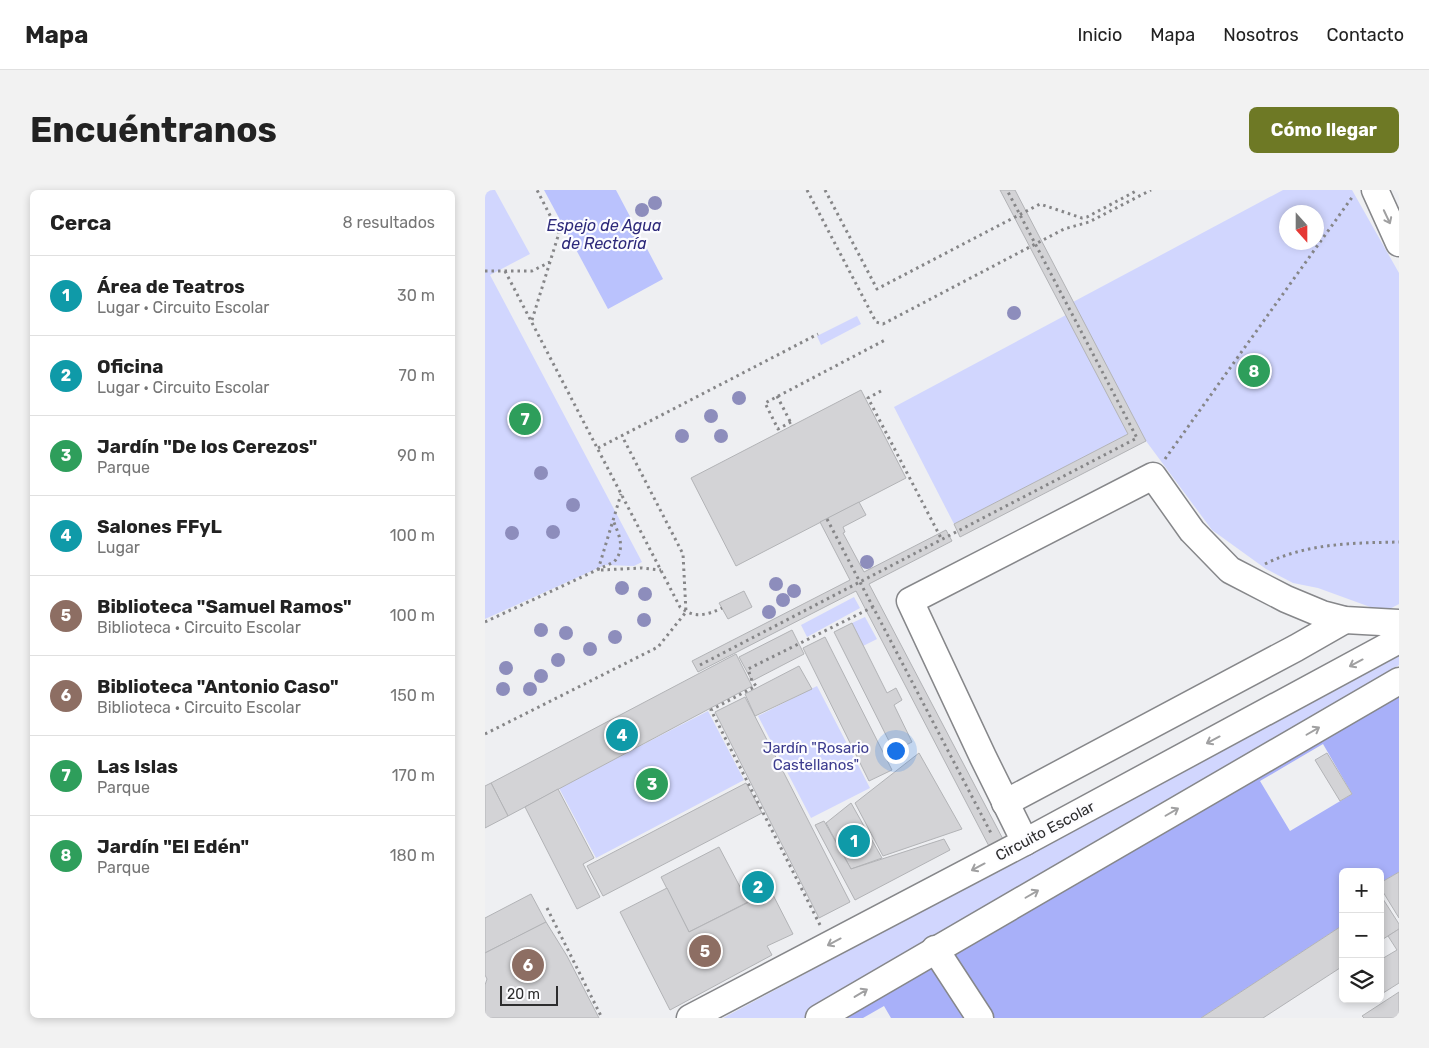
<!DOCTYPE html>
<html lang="es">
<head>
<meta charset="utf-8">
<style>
  :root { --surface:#fff; --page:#f2f2f2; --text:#222; --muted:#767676; --line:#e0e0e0; --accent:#6e7925 }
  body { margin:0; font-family:Rubik,sans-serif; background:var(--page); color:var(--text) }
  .controls { position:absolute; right:15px; bottom:15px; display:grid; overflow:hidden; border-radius:8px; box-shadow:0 2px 8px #0003 }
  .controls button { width:45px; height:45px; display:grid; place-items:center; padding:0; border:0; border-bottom:1px solid var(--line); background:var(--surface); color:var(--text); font:25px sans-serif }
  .compass { position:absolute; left:794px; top:15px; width:45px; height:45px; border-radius:50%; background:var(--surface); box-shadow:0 2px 8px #0003; rotate:159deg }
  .scale { position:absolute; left:15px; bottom:12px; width:58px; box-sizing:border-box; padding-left:5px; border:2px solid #2d2d2e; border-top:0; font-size:14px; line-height:18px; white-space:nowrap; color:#2d2d2e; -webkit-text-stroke:4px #fcfcff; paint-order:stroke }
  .you { position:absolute; left:410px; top:560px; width:18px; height:18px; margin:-12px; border:4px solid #fff; border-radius:50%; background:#1a73e8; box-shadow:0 0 0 8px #1a73e833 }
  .badge { display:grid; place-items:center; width:32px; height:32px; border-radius:50%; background:var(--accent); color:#fff; font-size:16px; font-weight:700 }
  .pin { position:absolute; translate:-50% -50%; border:2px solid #fff; box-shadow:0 1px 5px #0006 }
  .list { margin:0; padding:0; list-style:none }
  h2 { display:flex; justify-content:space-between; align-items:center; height:65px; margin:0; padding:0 20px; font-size:21px }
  h2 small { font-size:16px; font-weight:400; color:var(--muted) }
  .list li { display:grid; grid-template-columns:32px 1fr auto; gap:15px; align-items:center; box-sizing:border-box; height:80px; padding:0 20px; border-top:1px solid var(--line) }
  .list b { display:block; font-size:19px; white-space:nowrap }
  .list p { margin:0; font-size:16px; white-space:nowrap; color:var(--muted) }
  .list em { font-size:16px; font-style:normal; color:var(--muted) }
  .icon { flex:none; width:28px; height:28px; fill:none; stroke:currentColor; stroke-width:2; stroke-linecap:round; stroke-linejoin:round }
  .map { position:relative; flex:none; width:914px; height:828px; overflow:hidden; border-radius:8px }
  header { display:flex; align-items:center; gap:30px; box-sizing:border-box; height:70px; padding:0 25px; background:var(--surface); border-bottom:1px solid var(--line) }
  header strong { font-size:24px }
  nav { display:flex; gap:28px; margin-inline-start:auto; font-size:18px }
  .intro { display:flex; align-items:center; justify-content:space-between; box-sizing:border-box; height:120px; padding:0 30px }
  h1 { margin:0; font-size:35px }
  .button { padding:12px 22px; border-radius:8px; background:var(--accent); color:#fff; font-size:18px; font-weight:700 }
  main { display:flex; gap:30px; padding:0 30px }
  aside { flex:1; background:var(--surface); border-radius:8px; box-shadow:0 2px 8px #0003 }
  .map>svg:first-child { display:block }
  .green { fill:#d1d6fe; fill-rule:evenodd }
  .forest { fill:#a8b0f9; fill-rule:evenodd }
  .water { fill:#bac2fd }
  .building { fill:#d3d3d6; stroke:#b2b3b6 }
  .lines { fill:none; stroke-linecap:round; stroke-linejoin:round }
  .minor-casing { stroke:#86878a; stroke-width:29 }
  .path { stroke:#868688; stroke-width:3; stroke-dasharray:2.5 4; stroke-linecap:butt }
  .minor { stroke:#fff; stroke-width:26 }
  .tree { fill:#8d8dbc }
  .oneway { stroke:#a0a0a1 }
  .labels { text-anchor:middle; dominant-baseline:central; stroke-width:4.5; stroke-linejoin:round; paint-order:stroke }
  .park-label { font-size:15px; fill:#3d3c8f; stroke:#fcfcff }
  .street-label { font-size:15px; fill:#2d2d2e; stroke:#fcfcff }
  .water-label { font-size:16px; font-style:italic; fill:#2e2a7b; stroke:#fcfcff }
</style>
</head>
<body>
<header>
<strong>Mapa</strong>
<nav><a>Inicio</a><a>Mapa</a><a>Nosotros</a><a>Contacto</a></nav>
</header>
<div class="intro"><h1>Encuéntranos</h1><a class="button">Cómo llegar</a></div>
<main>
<aside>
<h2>Cerca<small>8 resultados</small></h2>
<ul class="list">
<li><span class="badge" style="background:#0f9aa8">1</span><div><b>Área de Teatros</b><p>Lugar · Circuito Escolar</p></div><em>30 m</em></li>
<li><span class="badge" style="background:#0f9aa8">2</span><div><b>Oficina</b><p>Lugar · Circuito Escolar</p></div><em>70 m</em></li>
<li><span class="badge" style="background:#2e9e5b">3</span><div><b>Jardín &quot;De los Cerezos&quot;</b><p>Parque</p></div><em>90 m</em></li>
<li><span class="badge" style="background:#0f9aa8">4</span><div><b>Salones FFyL</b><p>Lugar</p></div><em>100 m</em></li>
<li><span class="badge" style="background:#8d6e63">5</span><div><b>Biblioteca &quot;Samuel Ramos&quot;</b><p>Biblioteca · Circuito Escolar</p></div><em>100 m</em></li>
<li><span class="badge" style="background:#8d6e63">6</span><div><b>Biblioteca &quot;Antonio Caso&quot;</b><p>Biblioteca · Circuito Escolar</p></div><em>150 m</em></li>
<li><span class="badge" style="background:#2e9e5b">7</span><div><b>Las Islas</b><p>Parque</p></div><em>170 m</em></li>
<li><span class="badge" style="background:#2e9e5b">8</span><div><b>Jardín &quot;El Edén&quot;</b><p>Parque</p></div><em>180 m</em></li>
</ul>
</aside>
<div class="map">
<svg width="914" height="828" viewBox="0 0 914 828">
  <rect width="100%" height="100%" fill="#eeeff2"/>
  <g class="green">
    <path d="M0,0H10L45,64L5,85L157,372L149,376L120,375L0,429Z"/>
    <path d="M798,0H867L914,83V414L899,422L833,398L808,393L781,379L727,340L661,251L588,112ZM802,22H832V52H802Z"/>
    <path d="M581,125L643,244L469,334L409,217Z"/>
    <path d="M372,126L376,134L336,155L332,146Z"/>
    <path d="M369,407L375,418L322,447L316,435Z"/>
    <path d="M380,427L392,449L378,456L367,433Z"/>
    <path d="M914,464V475L320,828H238Z"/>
    <path d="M332,496L385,598L326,628L273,526Z"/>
    <path d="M223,521L259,590L111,668L74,598Z"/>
  </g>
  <path class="forest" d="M914,490V682L895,693V682H858V735L716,828H406L399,816L378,828H357ZM838,554L867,604L805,641L775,591Z"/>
  <path class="water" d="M59,0H131L178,89L123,119Z"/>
  <g class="building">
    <path d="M515,0H530L661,251L475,347L469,334L643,244Z"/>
    <path d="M376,200L421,288L251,376L206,288Z"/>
    <path d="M374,312L381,325L358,337L360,342L358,343L379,382L461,340L467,351L384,394L520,653L506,660L371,401L213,482L207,471L365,390L335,332Z"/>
    <path d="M259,401L267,417L243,429L234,413Z"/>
    <path d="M367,433L402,503L411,498L417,510L409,515L427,552L409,561L349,442Z"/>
    <path d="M307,440L319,464L267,491L254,467Z"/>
    <path d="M340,447L407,580L384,591L318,458Z"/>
    <path d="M251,464L267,496L23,626L6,593Z"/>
    <path d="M314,476L327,499L270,526L260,504Z"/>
    <path d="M260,507L365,712L334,728L230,522Z"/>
    <path d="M434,563L477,639L398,666L370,613Z"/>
    <path d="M842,563L867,604L855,611L830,570Z"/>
    <path d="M6,593L23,626L0,638V596Z"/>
    <path d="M261,593L277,623L118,706L102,676Z"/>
    <path d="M73,599L109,668L98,674L115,707L92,719L40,617Z"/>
    <path d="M366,613L397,668L366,679L341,633Z"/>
    <path d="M339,631L366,679L459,649L465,660L370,710L330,635Z"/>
    <path d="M234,657L263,712L204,742L176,687Z"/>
    <path d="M914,682V728L895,697V693Z"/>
    <circle cx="273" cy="696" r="7"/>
    <path d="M182,698L204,742L286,701L308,744L282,756L287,765L185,820L135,722Z"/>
    <path d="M46,704L61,732L0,763V728Z"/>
    <path d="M898,709L914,734V739L895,751V711Z"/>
    <path d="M61,732L82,766L114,828H0V795L2,789L0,785V763Z"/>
    <path d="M858,735V776L778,828H716Z"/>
    <path d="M914,739V793L895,805V770L912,760L903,746Z"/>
    <path d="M914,802V828H879L877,826Z"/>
  </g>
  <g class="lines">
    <defs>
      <g id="minor">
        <path d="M890,0L914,53"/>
        <path d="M520,613L811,458L860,430"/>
        <path d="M540,652L498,567L425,411L668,286L707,341L745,380L801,409L837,424L860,430L914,433"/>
        <path d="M450,759L495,828"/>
        <path d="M205,828L540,652L914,450"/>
        <path d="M334,828L914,491"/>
      </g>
    </defs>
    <use href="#minor" class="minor-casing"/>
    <g class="path">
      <path d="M322,0L391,132L398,134L579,39L604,32L666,0"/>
      <path d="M340,0L392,99L555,14L597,28L602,27L653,0"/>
      <path d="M0,81H47L65,72"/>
      <path d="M20,81L195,417C209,429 222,425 237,418"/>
      <path d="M47,130L74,43L52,0"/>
      <path d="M396,201L383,208L457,350"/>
      <path d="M292,206L307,235"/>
      <path d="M306,232L293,239L280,213L400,150"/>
      <path d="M113,258L333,144"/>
      <path d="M680,269L868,6"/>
      <path d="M342,329L507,645"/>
      <path d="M780,374C822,353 868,353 914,352"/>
      <path d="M113,380L136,304"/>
      <path d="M116,380L157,378L176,380"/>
      <path d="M0,432L129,372C141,358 134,345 128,330"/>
      <path d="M215,475L652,248L522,0"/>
      <path d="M0,544L173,457L201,422L198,364L137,246"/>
      <path d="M62,718L117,828"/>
      <path d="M335,735L226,520L271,496L267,491L263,479L388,417"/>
    </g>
    <use href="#minor" class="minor"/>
  </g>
  <g class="tree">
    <circle cx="170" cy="13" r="7"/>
    <circle cx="157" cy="20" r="7"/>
    <circle cx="529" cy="123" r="7"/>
    <circle cx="254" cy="208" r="7"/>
    <circle cx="226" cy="226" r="7"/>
    <circle cx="197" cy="246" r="7"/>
    <circle cx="236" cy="246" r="7"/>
    <circle cx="56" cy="283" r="7"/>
    <circle cx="88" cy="315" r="7"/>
    <circle cx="68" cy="342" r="7"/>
    <circle cx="27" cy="343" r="7"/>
    <circle cx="382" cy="372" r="7"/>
    <circle cx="291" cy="394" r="7"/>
    <circle cx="137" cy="398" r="7"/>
    <circle cx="309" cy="401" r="7"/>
    <circle cx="160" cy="404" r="7"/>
    <circle cx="298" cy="410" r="7"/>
    <circle cx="284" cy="422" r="7"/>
    <circle cx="159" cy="430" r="7"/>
    <circle cx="56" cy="440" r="7"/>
    <circle cx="81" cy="443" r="7"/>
    <circle cx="130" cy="447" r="7"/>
    <circle cx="105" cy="459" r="7"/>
    <circle cx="73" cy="470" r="7"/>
    <circle cx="21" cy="478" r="7"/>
    <circle cx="56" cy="486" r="7"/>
    <circle cx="18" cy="499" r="7"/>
    <circle cx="45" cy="499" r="7"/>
  </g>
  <defs><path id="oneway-shaft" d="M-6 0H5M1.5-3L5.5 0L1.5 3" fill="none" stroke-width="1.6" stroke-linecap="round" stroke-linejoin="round" transform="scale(1.25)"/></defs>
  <g class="oneway">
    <use href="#oneway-shaft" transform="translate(902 27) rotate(65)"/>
    <use href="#oneway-shaft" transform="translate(871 473) rotate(152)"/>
    <use href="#oneway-shaft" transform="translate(828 541) rotate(-30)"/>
    <use href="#oneway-shaft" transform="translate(728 550) rotate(152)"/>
    <use href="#oneway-shaft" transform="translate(687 622) rotate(-30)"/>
    <use href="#oneway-shaft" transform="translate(493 677) rotate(152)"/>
    <use href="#oneway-shaft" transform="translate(547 704) rotate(-30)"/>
    <use href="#oneway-shaft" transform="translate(349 752) rotate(152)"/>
    <use href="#oneway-shaft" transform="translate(376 803) rotate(-31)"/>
  </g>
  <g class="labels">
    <g class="park-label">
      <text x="331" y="558">Jardín "Rosario<tspan x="331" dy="17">Castellanos"</tspan></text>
    </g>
    <g class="street-label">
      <text transform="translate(560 641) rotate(-28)">Circuito Escolar</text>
    </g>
    <g class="water-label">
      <text x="119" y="35">Espejo de Agua<tspan x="119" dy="18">de Rectoría</tspan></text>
    </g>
  </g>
</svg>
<div class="controls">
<button>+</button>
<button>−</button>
<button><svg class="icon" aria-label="layers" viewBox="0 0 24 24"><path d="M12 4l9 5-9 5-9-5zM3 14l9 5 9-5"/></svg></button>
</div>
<svg class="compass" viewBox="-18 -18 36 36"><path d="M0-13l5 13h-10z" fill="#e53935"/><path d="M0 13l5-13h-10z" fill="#767676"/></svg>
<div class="scale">20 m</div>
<div class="you"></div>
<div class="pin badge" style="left:369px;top:651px;background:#0f9aa8">1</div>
<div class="pin badge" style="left:273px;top:697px;background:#0f9aa8">2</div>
<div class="pin badge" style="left:167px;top:594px;background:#2e9e5b">3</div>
<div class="pin badge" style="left:137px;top:545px;background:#0f9aa8">4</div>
<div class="pin badge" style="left:220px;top:761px;background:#8d6e63">5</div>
<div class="pin badge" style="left:43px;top:775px;background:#8d6e63">6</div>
<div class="pin badge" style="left:40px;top:229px;background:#2e9e5b">7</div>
<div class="pin badge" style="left:769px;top:181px;background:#2e9e5b">8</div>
</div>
</main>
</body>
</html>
